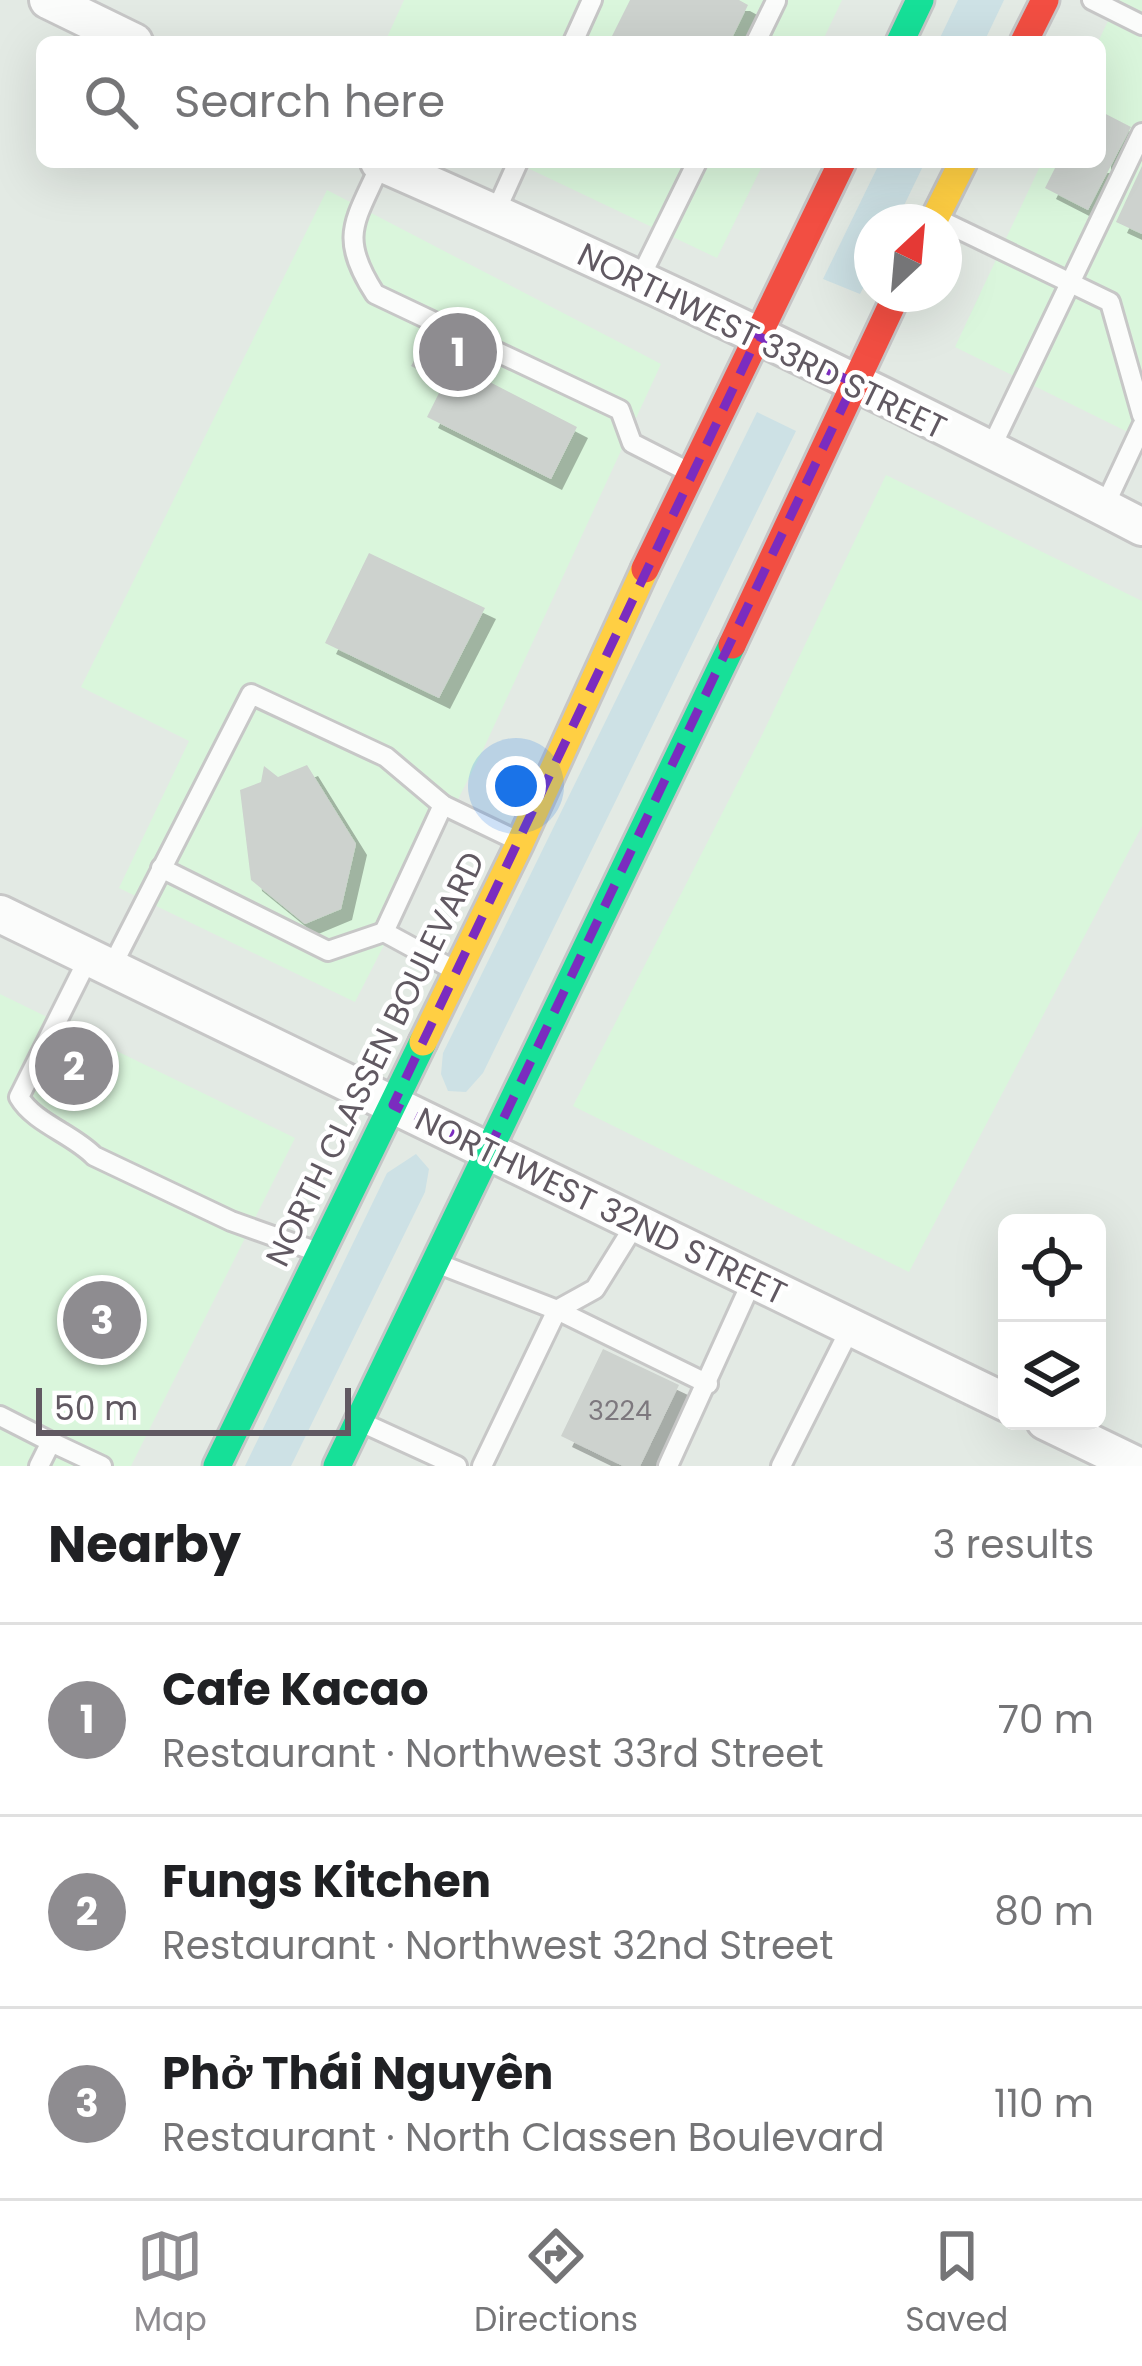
<!DOCTYPE html>
<html lang="en">
<head>
<meta charset="utf-8">
<style>
  :root { --surface:#fff; --page:#f2f2f2; --text:#202124; --muted:#757577; --line:#e0e0e0; --accent:#8e8c90 }
  body { margin:0; font-family:Poppins,sans-serif; background:var(--page); color:var(--text) }
  .controls { position:absolute; right:36px; bottom:36px; display:grid; overflow:hidden; border-radius:18px; box-shadow:0 12px 48px #0002 }
  .controls button { width:108px; height:108px; display:grid; place-items:center; padding:0; border:0; border-bottom:3px solid var(--line); background:var(--surface); color:var(--text); font:60px sans-serif }
  .compass { position:absolute; left:854px; top:204px; width:108px; height:108px; border-radius:50%; background:var(--surface); box-shadow:0 12px 48px #0002; rotate:26deg }
  .scale { position:absolute; left:36px; bottom:30px; width:315px; box-sizing:border-box; padding-left:12px; border:6px solid #615962; border-top:0; font-size:33px; line-height:42px; white-space:nowrap; color:#615962; -webkit-text-stroke:9px #fff; paint-order:stroke }
  .you { position:absolute; left:516px; top:786px; width:42px; height:42px; margin:-30px; border:9px solid #fff; border-radius:50%; background:#1a73e8; box-shadow:0 0 0 18px #1a73e833 }
  .badge { display:grid; place-items:center; width:78px; height:78px; border-radius:50%; background:var(--accent); color:#fff; font-size:39px; font-weight:700 }
  .pin { position:absolute; translate:-50% -50%; border:6px solid #fff; box-shadow:0 3px 12px #0006 }
  .list { margin:0; padding:0; list-style:none }
  h2 { display:flex; justify-content:space-between; align-items:center; height:156px; margin:0; padding:0 48px; font-size:51px }
  h2 small { font-size:39px; font-weight:400; color:var(--muted) }
  .list li { display:grid; grid-template-columns:78px 1fr auto; gap:36px; align-items:center; box-sizing:border-box; height:192px; padding:0 48px; border-top:3px solid var(--line) }
  .list b { display:block; font-size:45px; white-space:nowrap }
  .list p { margin:0; font-size:39px; white-space:nowrap; color:var(--muted) }
  .list em { font-size:39px; font-style:normal; color:var(--muted) }
  .icon { flex:none; width:66px; height:66px; fill:none; stroke:currentColor; stroke-width:2; stroke-linecap:round; stroke-linejoin:round }
  .map { position:relative; flex:none; width:1142px; height:1466px; overflow:hidden }
  .search { position:absolute; background:var(--surface); box-shadow:0 12px 48px #0002; left:36px; right:36px; top:36px; height:132px; display:flex; align-items:center; gap:30px; box-sizing:border-box; padding:0 42px; border-radius:18px; color:var(--muted); font-size:45px }
  .sheet { height:732px; background:var(--surface) }
  nav { display:flex; justify-content:space-around; align-items:center; box-sizing:border-box; height:168px; border-top:3px solid var(--line); background:var(--surface); font-size:33px; color:var(--muted) }
  nav a { display:grid; justify-items:center; gap:6px }
  nav .on { color:var(--accent) }
  .map>svg:first-child { display:block }
  .commercial { fill:#daf6dc }
  .green { fill:#cde1e5 }
  .building { fill:#cdd2ce; filter:url(#shadow) }
  .lines { fill:none; stroke-linecap:round; stroke-linejoin:round }
  .lane-casing { stroke:#c7c7c7; stroke-width:24 }
  .street-casing { stroke:#c7c7c7; stroke-width:42 }
  .fast-casing { stroke:#c6c6c7; stroke-width:33 }
  .slow-casing { stroke:#c6c6c7; stroke-width:33 }
  .jam-casing { stroke:#c6c6c7; stroke-width:33 }
  .lane { stroke:#fbfcfb; stroke-width:18 }
  .street { stroke:#fbfcfb; stroke-width:36 }
  .fast { stroke:#16e098; stroke-width:27 }
  .slow { stroke:#ffcf43; stroke-width:27 }
  .jam { stroke:#f24e42; stroke-width:27 }
  .marked { fill:none; stroke:#7b2cbf; stroke-width:9; stroke-dasharray:24 15; stroke-linejoin:round }
  .labels { text-anchor:middle; dominant-baseline:central; stroke-width:9; stroke-linejoin:round; paint-order:stroke }
  .number-label { font-size:27px; fill:#7d787e }
  .street-label { font-size:33px; fill:#615962; stroke:#fff }
</style>
</head>
<body>
<div class="map">
<svg width="1142" height="1466" viewBox="0 0 1142 1466">
  <defs>
    <filter id="shadow"><feDropShadow dx="11" dy="11" stdDeviation="0" flood-color="#0004"/></filter>
  </defs>
  <rect width="100%" height="100%" fill="#e3eae4"/>
  <g class="commercial">
    <path d="M404,0H842L822,42H385Z"/>
    <path d="M1118,0H1142V439L955,347L1042,162H1100L1098,42Z"/>
    <path d="M515,162H764L717,258Z"/>
    <path d="M327,190L661,364L482,752L355,1002L119,888L189,741L81,687Z"/>
    <path d="M886,475L1142,601V826L909,1272L573,1106L761,737Z"/>
    <path d="M0,994L295,1138L131,1466H0Z"/>
  </g>
  <g class="green">
    <path d="M958,0H1004L984,42H938Z"/>
    <path d="M880,162H925L896,222H872V271L860,294L823,279Z"/>
    <path d="M757,412L796,431L483,1073L466,1092L448,1091L441,1074L443,1053Z"/>
    <path d="M416,1154L429,1169L425,1192L291,1466H245L387,1173Z"/>
  </g>
  <g class="building">
    <path d="M630,0H739L748,5L730,42H609Z"/>
    <path d="M1100,111L1131,127L1088,210L1045,188L1058,162H1100Z"/>
    <path d="M1142,166V234L1116,222Z"/>
    <path d="M422,347L577,427L551,479L427,417L444,383L411,366Z"/>
    <path d="M369,553L485,608L439,698L325,643Z"/>
    <path d="M307,765L356,844L341,909L305,924L251,880L240,790L261,782L264,766L278,777Z"/>
    <path d="M603,1349L679,1385L640,1466H623L561,1436Z"/>
  </g>
  <g class="lines">
    <defs>
      <g id="lane">
        <path d="M1092,0L1142,25"/>
        <path d="M573,42L592,0"/>
        <path d="M756,42L776,1"/>
        <path d="M381,163C356,221 337,235 375,294L620,410L632,443L687,471"/>
        <path d="M496,211L518,162"/>
        <path d="M944,222L1110,302L1142,415"/>
        <path d="M639,280L697,162"/>
        <path d="M989,452L1142,133"/>
        <path d="M1104,507L1142,426"/>
        <path d="M443,805L384,932L454,970"/>
        <path d="M161,868L328,951L384,932"/>
        <path d="M89,957L19,1097C34,1123 73,1134 94,1156L231,1221L315,1251"/>
        <path d="M111,968L251,694L386,757L443,805L516,840"/>
        <path d="M439,1264L557,1310L708,1384"/>
        <path d="M0,1416L51,1442"/>
        <path d="M363,1423L457,1466"/>
        <path d="M39,1466L51,1442L102,1466"/>
        <path d="M482,1466L557,1310L595,1289L636,1223"/>
        <path d="M668,1466L753,1279"/>
        <path d="M781,1466L851,1327"/>
      </g>
      <g id="street">
        <path d="M48,0L134,42"/>
        <path d="M379,162C637,275 892,397 1142,527"/>
        <path d="M0,914L1007,1403"/>
        <path d="M1045,1421L1138,1466"/>
      </g>
      <g id="fast">
        <path d="M900,42L920,0"/>
        <path d="M217,1466L423,1042"/>
        <path d="M337,1466L732,645"/>
      </g>
      <g id="slow">
        <path d="M933,222L963,162"/>
        <path d="M423,1042L520,843L645,569"/>
      </g>
      <g id="jam">
        <path d="M1024,42L1045,0"/>
        <path d="M645,569L842,162"/>
        <path d="M732,645L897,294"/>
      </g>
    </defs>
    <use href="#lane" class="lane-casing"/>
    <use href="#street" class="street-casing"/>
    <use href="#fast" class="fast-casing"/>
    <use href="#slow" class="slow-casing"/>
    <use href="#jam" class="jam-casing"/>
    <use href="#lane" class="lane"/>
    <use href="#street" class="street"/>
    <use href="#fast" class="fast"/>
    <use href="#slow" class="slow"/>
    <use href="#jam" class="jam"/>
  </g>
  <path class="marked" d="M758,336L854,383L488,1151L393,1105Z"/>
  <g class="labels">
    <g class="number-label">
      <text x="620" y="1410">3224</text>
    </g>
    <g class="street-label">
      <text transform="translate(762 341) rotate(26)">NORTHWEST 33RD STREET</text>
      <text transform="translate(375 1059) rotate(-64)">NORTH CLASSEN BOULEVARD</text>
      <text transform="translate(601 1206) rotate(26)">NORTHWEST 32ND STREET</text>
    </g>
  </g>
</svg>
<div class="controls">
<button><svg class="icon" aria-label="locate" viewBox="0 0 24 24"><circle cx="12" cy="12" r="6"/><path d="M12 2v4M12 18v4M2 12h4M18 12h4"/></svg></button>
<button><svg class="icon" aria-label="layers" viewBox="0 0 24 24"><path d="M12 4l9 5-9 5-9-5zM3 14l9 5 9-5"/></svg></button>
</div>
<svg class="compass" viewBox="-18 -18 36 36"><path d="M0-13l5 13h-10z" fill="#e53935"/><path d="M0 13l5-13h-10z" fill="#757577"/></svg>
<div class="scale">50 m</div>
<div class="you"></div>
<div class="pin badge" style="left:458px;top:352px">1</div>
<div class="pin badge" style="left:74px;top:1066px">2</div>
<div class="pin badge" style="left:102px;top:1320px">3</div>
<div class="search"><svg class="icon" aria-label="search" viewBox="0 0 24 24"><circle cx="10" cy="10" r="6"/><path d="M15 15l6 6"/></svg>Search here</div>
</div>
<section class="sheet">
<h2>Nearby<small>3 results</small></h2>
<ul class="list">
<li><span class="badge">1</span><div><b>Cafe Kacao</b><p>Restaurant · Northwest 33rd Street</p></div><em>70 m</em></li>
<li><span class="badge">2</span><div><b>Fungs Kitchen</b><p>Restaurant · Northwest 32nd Street</p></div><em>80 m</em></li>
<li><span class="badge">3</span><div><b>Phở Thái Nguyên</b><p>Restaurant · North Classen Boulevard</p></div><em>110 m</em></li>
</ul>
</section>
<nav>
<a class="on"><svg class="icon" aria-label="map" viewBox="0 0 24 24"><path d="M3 6l6-2 6 2 6-2v14l-6 2-6-2-6 2zM9 4v14M15 6v14"/></svg>Map</a>
<a><svg class="icon" aria-label="directions" viewBox="0 0 24 24"><path d="M12 3l9 9-9 9-9-9zM9 14v-3h6M13 9l2 2-2 2"/></svg>Directions</a>
<a><svg class="icon" aria-label="saved" viewBox="0 0 24 24"><path d="M7 4h10v16l-5-4-5 4z"/></svg>Saved</a>
</nav>
</body>
</html>
